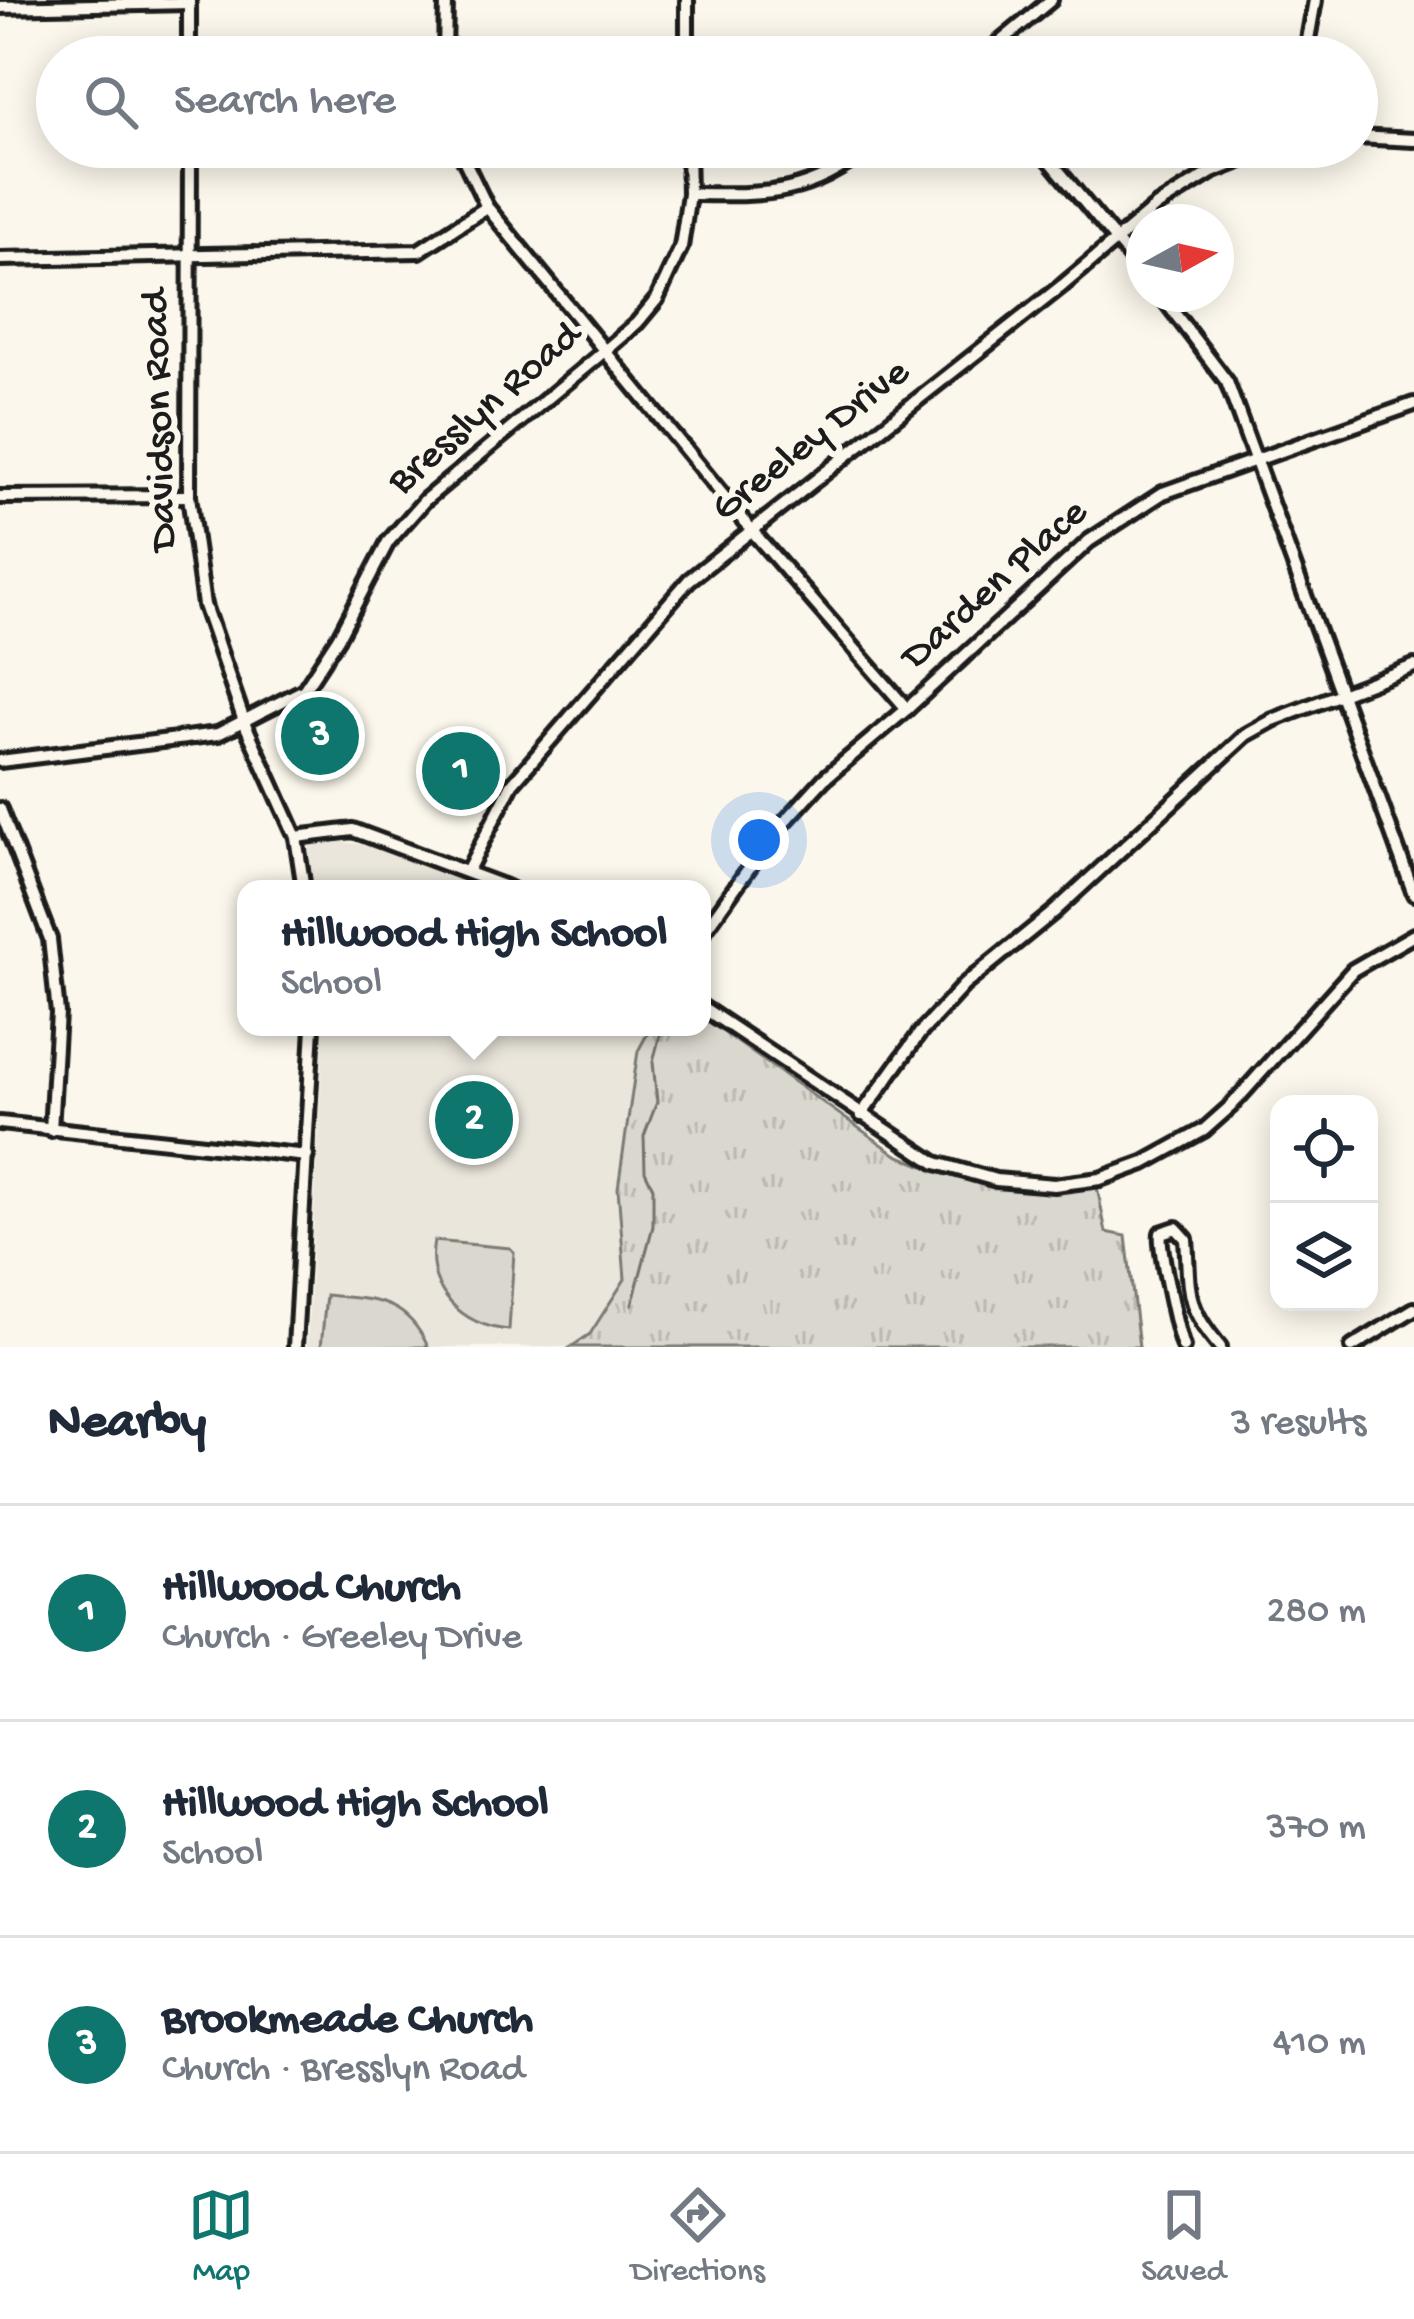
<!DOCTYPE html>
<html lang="en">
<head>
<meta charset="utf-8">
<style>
  :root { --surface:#fff; --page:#f2f2f3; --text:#1f2937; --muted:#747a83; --line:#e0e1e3; --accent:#0f766e }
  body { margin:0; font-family:"Gochi Hand",sans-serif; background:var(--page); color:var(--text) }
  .controls { position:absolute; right:36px; bottom:36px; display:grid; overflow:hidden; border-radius:24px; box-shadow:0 6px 30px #0003 }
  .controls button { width:108px; height:108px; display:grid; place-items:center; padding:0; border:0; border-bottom:3px solid var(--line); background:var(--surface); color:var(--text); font:60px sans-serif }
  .compass { position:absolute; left:1126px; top:204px; width:108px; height:108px; border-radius:50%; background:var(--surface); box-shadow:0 6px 30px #0003; rotate:82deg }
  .you { position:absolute; left:759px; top:840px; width:42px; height:42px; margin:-30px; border:9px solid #fff; border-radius:50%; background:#1a73e8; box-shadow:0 0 0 18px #1a73e833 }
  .badge { display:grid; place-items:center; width:78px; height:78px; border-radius:50%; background:var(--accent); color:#fff; font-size:39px; font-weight:700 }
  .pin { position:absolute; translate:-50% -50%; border:6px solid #fff; box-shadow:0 3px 12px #0006 }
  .popup { position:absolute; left:237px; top:880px; width:474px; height:156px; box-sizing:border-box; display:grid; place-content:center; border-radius:24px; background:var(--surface); filter:drop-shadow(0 3px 9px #0005); font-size:39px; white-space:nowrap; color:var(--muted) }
  .popup b { font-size:45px; color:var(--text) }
  .popup::after { content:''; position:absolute; left:50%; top:100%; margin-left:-24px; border:24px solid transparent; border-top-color:var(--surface) }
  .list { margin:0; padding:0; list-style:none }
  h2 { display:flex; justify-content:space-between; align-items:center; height:156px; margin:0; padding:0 48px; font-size:51px }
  h2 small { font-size:39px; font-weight:400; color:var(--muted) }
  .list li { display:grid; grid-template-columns:78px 1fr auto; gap:36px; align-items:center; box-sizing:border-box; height:216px; padding:0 48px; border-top:3px solid var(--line) }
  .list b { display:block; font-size:45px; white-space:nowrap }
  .list p { margin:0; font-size:39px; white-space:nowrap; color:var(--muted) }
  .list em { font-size:39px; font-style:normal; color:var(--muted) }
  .icon { flex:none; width:66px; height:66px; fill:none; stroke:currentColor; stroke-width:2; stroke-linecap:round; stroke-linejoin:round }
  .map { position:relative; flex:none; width:1414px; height:1347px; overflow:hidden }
  .search { position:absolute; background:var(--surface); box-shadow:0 6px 30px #0003; left:36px; right:36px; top:36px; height:132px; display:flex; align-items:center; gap:30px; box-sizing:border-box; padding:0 42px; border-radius:66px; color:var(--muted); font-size:45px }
  .sheet { height:804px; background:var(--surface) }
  nav { display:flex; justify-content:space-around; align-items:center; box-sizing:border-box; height:168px; border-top:3px solid var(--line); background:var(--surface); font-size:33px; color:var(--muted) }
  nav a { display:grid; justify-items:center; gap:6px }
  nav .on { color:var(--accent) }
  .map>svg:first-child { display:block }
  .built { fill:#eae6dc }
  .grass { fill:url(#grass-tufts); stroke:#7b7a75; stroke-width:3 }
  .pitch { fill:#dad7ce; stroke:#7b7a75; stroke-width:3 }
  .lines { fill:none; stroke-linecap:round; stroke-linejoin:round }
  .stream { stroke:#74726e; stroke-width:3 }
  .minor-casing { stroke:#1c1c1c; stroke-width:20 }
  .minor { stroke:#fbf7ec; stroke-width:10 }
  .labels { text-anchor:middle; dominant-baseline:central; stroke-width:12; stroke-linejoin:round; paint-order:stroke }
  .street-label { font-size:42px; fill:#1c1c1c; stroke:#fbf7ec }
</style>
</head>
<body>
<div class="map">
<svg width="1414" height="1347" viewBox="0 0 1414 1347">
  <defs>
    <pattern id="grass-tufts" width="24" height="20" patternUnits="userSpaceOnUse" patternTransform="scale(3)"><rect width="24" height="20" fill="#dad7ce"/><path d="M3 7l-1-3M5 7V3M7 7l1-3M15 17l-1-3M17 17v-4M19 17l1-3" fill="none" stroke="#bab8b0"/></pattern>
  </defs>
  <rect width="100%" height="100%" fill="#fbf7ec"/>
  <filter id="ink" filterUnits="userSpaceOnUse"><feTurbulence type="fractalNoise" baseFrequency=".00833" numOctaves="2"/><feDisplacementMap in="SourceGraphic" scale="24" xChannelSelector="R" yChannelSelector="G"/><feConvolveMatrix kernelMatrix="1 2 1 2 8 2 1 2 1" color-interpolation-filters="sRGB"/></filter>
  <g filter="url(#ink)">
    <g class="built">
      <path d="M338,841L376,847L490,889H315L308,849L317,842Z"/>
      <path d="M324,1027H651L638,1052L618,1188L625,1279L590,1334L571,1347H307Z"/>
    </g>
    <path class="grass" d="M702,1017L897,1155L941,1173L997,1188L1055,1191L1097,1187L1106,1232L1126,1236L1139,1347H571L590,1334L625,1279L618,1188L638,1051L651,1027H702Z"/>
    <g class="pitch">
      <path d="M434,1241L510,1248L514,1252L509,1330C462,1326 425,1290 434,1241Z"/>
      <path d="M326,1295C374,1300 406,1298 428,1347H321Z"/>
    </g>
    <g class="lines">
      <path class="stream" d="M632,1305L653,1226V1188L645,1171L644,1136L657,1102L653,1062L662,1027"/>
      <defs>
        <g id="minor">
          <path d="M189,0V57"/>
          <path d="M687,0V57"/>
          <path d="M0,7L189,3"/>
          <path d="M445,57L446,0"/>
          <path d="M982,57L1051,0"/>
          <path d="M1305,57L1315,0"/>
          <path d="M1357,137L1414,140"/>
          <path d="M190,147L189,496L204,605L245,724L296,837L304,889"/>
          <path d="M458,147L487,207L753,532L907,709"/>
          <path d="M1039,147L1144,274"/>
          <path d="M689,194C771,195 803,197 872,147"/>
          <path d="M0,259L419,251L487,207"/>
          <path d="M1160,294L1227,382L1414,894"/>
          <path d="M0,497L189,496"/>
          <path d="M0,761L218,734L304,690L338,638L388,542L425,500L595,359L637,323L657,299L681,247L689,194L688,147"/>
          <path d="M0,809L50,939L58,1013L51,1130"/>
          <path d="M296,837L353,830L511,889"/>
          <path d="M467,872L512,784L689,580L1063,285L1157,206L1212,172L1276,147"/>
          <path d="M702,934L771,837L824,779L907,709L1089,541L1163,493L1414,404"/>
          <path d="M702,1007L936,1163L996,1180L1054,1185L1100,1179L1144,1163L1204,1130L1231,1106L1353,970L1414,935"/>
          <path d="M861,1115L920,1033L964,985L1055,911L1246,735L1273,720L1414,666"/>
          <path d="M0,1123L307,1156"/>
          <path d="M295,1347L313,1027"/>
          <path d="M1183,1347C1177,1330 1158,1246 1161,1233L1176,1228L1186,1239C1190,1290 1183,1304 1220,1347"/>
          <path d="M1352,1347L1414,1309"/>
        </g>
      </defs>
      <use href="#minor" class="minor-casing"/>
      <use href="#minor" class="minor"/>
    </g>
  </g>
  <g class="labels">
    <g class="street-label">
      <text transform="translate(486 410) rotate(-41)">Bresslyn Road</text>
      <text transform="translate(162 420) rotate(-92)">Davidson Road</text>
      <text transform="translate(812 442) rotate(-38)">Greeley Drive</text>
      <text transform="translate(996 586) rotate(-42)">Darden Place</text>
    </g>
  </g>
</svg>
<div class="controls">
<button><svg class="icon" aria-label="locate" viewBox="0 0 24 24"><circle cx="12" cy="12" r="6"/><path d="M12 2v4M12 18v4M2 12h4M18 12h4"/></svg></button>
<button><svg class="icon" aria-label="layers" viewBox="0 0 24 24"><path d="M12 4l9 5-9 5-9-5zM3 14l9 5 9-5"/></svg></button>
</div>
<svg class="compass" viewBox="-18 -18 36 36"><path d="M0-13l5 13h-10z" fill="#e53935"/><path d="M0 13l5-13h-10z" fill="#747a83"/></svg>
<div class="you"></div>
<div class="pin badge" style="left:461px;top:771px">1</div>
<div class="pin badge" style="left:474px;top:1120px">2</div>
<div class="popup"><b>Hillwood High School</b>School</div>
<div class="pin badge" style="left:320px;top:736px">3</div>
<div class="search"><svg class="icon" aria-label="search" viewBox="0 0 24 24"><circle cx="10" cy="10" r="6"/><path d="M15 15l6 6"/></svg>Search here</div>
</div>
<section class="sheet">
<h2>Nearby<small>3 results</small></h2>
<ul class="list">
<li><span class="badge">1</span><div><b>Hillwood Church</b><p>Church · Greeley Drive</p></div><em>280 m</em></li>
<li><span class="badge">2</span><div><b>Hillwood High School</b><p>School</p></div><em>370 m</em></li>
<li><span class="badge">3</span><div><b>Brookmeade Church</b><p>Church · Bresslyn Road</p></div><em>410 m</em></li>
</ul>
</section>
<nav>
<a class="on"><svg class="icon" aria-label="map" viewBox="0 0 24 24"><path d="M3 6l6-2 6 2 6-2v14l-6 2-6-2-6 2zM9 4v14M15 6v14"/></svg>Map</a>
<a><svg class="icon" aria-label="directions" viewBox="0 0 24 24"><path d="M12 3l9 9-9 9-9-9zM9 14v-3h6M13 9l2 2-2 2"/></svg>Directions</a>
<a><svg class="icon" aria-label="saved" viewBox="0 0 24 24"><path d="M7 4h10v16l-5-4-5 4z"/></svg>Saved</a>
</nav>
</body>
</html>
